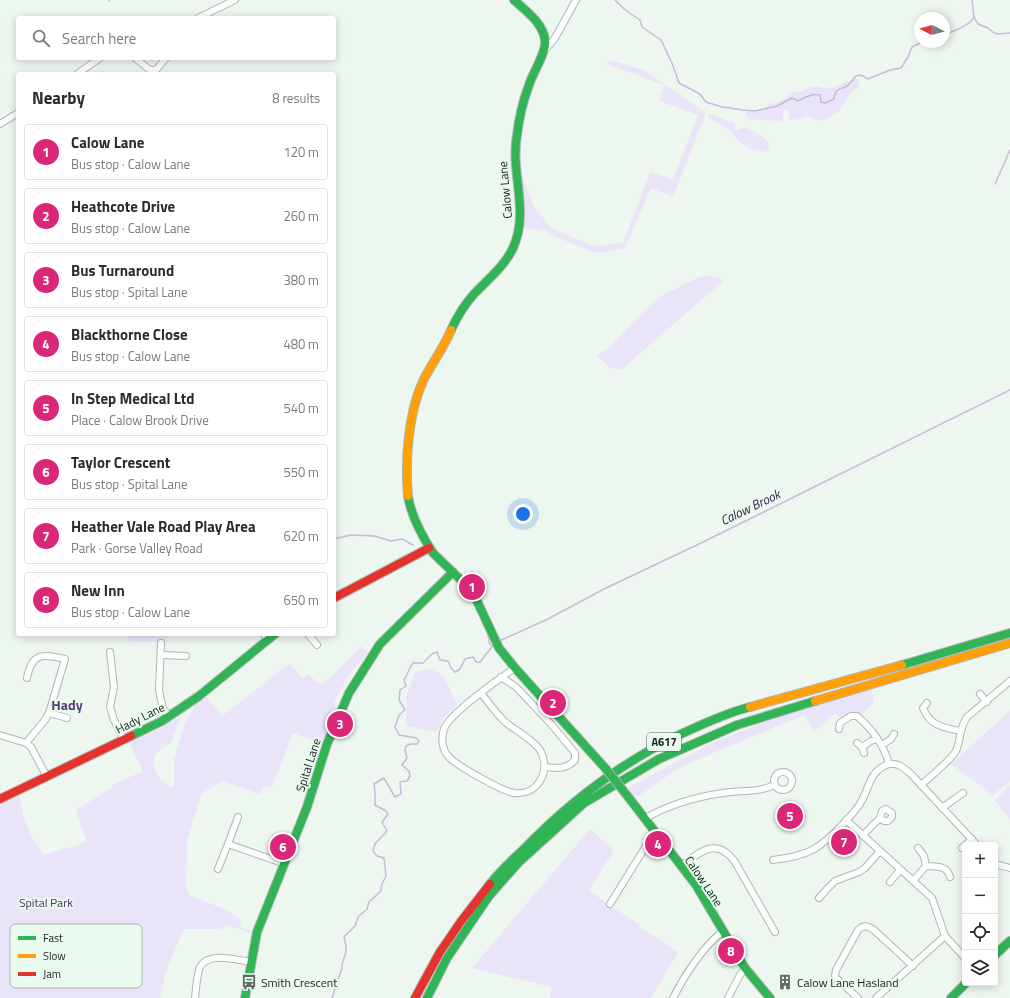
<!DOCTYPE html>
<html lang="en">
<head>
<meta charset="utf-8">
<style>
  :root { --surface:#fff; --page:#f7f7f7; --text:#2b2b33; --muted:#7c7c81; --line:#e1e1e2; --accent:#db2777 }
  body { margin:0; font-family:"Titillium Web",sans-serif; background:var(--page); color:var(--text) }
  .controls { position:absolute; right:12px; bottom:12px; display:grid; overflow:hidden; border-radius:4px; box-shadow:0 2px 10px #0003 }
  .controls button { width:36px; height:36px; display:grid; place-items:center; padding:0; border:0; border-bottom:1px solid var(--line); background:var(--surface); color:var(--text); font:20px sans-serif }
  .compass { position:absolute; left:914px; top:12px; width:36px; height:36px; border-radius:50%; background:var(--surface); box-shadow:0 2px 10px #0003; rotate:277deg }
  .you { position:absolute; left:523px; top:514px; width:14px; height:14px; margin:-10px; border:3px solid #fff; border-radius:50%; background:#1a73e8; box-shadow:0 0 0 6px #1a73e833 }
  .badge { display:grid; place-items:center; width:26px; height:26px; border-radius:50%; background:var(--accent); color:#fff; font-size:13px; font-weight:700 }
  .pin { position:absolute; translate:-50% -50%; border:2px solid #fff; box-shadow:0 1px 4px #0006 }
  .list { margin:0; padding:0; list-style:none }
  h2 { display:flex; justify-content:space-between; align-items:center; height:52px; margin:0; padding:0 16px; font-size:17px }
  h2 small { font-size:13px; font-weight:400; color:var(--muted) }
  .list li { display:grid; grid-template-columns:26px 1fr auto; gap:12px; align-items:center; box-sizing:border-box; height:56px; margin:0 8px 8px; padding:0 8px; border:1px solid var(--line); border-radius:4px }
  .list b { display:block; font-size:15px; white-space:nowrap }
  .list p { margin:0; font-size:13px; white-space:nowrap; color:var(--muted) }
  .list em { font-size:13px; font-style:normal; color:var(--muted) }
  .icon { flex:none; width:22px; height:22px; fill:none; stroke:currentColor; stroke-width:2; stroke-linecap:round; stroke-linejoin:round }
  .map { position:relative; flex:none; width:1010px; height:998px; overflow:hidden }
  .search { position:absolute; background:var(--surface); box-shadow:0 2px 10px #0003; left:16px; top:16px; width:320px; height:44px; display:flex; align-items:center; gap:10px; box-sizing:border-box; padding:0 14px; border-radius:4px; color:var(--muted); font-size:15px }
  .panel { position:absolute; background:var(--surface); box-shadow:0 2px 10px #0003; left:16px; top:72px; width:320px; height:564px; border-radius:4px }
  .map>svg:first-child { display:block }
  .green { fill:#eae4f8 }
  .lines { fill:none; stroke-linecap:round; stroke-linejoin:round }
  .stream { stroke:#c6bbd9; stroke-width:1.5 }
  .street-casing { stroke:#b1b7b2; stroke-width:8 }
  .fast-casing { stroke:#b1b7b2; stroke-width:10 }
  .slow-casing { stroke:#b1b7b2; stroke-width:10 }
  .jam-casing { stroke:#b1b7b2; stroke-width:10 }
  .street { stroke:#fcfefd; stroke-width:6 }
  .fast { stroke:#30b455; stroke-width:8 }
  .slow { stroke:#ff9f0a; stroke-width:8 }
  .jam { stroke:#e5322d; stroke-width:8 }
  .fast-bridge-casing { stroke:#b1b7b2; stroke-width:10; stroke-linecap:butt }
  .fast-bridge { stroke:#30b455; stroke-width:8 }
  .labels { text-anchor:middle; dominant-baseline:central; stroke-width:4; stroke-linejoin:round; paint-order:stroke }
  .shield { fill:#e9faee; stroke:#57615a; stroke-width:1 }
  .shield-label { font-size:11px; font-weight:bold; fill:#191f1b }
  .street-label { font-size:12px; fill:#191f1b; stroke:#e9faee }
  .park-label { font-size:12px; fill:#4d326b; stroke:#e9faee }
  .poi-label { font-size:12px; fill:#191f1b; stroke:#e9faee; text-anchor:start }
  .water-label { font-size:13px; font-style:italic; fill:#34184f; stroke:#e9faee }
  .quarter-label { font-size:14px; font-weight:bold; fill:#5a3e79; stroke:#e9faee }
  .key { fill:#e9faee; stroke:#abb8af; stroke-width:1 }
  .key-label { font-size:11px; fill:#191f1b }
</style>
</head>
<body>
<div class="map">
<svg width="1010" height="998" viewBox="0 0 1010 998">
  <rect width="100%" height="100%" fill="#edf6ef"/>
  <g class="green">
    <path d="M609,60L644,70L706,113L673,197L651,188L625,248L596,253L551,235L545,230L524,228L519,165L533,205L551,228L594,246L623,243L650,172L673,180L698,115L659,101L664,85L606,64Z"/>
    <path d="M857,79L860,82L859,86L849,95L845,103L838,112L826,119L818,121L812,117L805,116L800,119L790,120L788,114L789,109L783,111V120L779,121L750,119L746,115V111L757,112L767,110V104L777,103L793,93L803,91L809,87L819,86L824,88L835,87L843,83Z"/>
    <path d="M709,114L734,123L736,130C740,130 744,127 746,128C753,129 766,139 769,144L768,152L750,149L738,140L728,129L708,118Z"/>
    <path d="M701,276L717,277L723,281L621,370L610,368L597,355L611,346L634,321L661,296Z"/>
    <path d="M127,634H166L167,642L128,641Z"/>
    <path d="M361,646L368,653L350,673L339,694L334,700L336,709L323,744L293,733L272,787L264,786L260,794L222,781L201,794L187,841L186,889L189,895L227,910L242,921L240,927L254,931L253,934L227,925L220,929H184L165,973L160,998H0V804L19,794C21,802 22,811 24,819C28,832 36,844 44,855L87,842L76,810L113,787L112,785L143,771L129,743L169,724L181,716L171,742L155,754C152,772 156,777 171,787L159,795L174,786V759L185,723L194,708L195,704L206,696L222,716L289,664L297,671L302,679L308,675L322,685C335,672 349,660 361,646Z"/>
    <path d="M432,668L445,678L457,705L443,718L437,732L406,726L407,695L415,672Z"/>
    <path d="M872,689L874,702L860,716L851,712L841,719L835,713L815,731L804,715L680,767L633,800L628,788L712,743L798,709Z"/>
    <path d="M1010,711V781L992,796L981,786L951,764Z"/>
    <path d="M1010,786V819L994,800Z"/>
    <path d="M590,829L611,848L613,852L589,890L609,905L639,924V927L678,952L651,998H550L551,987L472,968Z"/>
    <path d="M851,829L861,838L854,846L839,855L830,842L843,830Z"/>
  </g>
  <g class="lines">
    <g class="stream">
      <path d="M615,0L624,9L640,20L642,27L661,40L672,63L679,83L700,94L706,102L722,107L743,110L755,111L777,106L792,98L798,101C805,98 811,93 820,95L821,102L825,103L834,99C836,86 839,91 847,86C850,84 853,79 856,76L861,75L868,79L890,70L901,68L908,57L912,47L922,42"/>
      <path d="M972,0L974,17L978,24L988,28L994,33L999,34L1010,33"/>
      <path d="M109,1L110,0"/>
      <path d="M944,35C954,31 969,26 974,17"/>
      <path d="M1007,156L1010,150"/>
      <path d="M995,184L1007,157"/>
      <path d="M334,539L351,535L374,536L391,541L402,539L413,545"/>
      <path d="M472,600C477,611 490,632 489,643L492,646"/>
      <path d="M499,641L546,620L604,589L699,544L1010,390"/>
      <path d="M332,998L342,968C341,961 347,955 346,948C346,945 345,941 344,937L355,926L358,917L367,909L369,902L381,891L382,884L386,876L384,858L377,856L373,851L375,844L387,831L382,822L388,814L386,811L375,805V793L374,784L384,778L395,797L401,794L400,782L407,781L410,776L409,771L402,765L407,758L405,750L406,746L410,744H417L419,741L416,738L399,735L395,727L399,715L405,710L399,700L400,690L406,686L404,680C408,674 409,668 413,663H423L432,654L437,652L440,660L448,661L451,668L455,672L460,669L465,659L473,657L476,662H480L494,644"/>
    </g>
    <defs>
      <g id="street">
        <path d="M198,18L235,0"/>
        <path d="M546,49L555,38L576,0"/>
        <path d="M135,58L150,70H156L166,58"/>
        <path d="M77,74L100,58"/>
        <path d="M0,124L18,113"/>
        <path d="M264,634L268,639"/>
        <path d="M308,634L317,645"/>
        <path d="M161,643L159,690L163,709L170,716"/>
        <path d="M110,652L114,687L110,707L114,720L124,740"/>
        <path d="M161,655L186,656"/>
        <path d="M501,677L516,687L551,724L575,753V760C566,770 556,768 545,767"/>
        <path d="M481,693C488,702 496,713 504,721C513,729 537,742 541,752C551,772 537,796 514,793C502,791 455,765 448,756C442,749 441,738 444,729C449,714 500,678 515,668"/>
        <path d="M980,694L987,702"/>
        <path d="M927,703L923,708C931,727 943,727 960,731"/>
        <path d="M49,713L67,718"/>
        <path d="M839,729L840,723L851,716H857C872,729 884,745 889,764"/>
        <path d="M0,735L26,743L31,747L47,777"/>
        <path d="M26,743L45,720L49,713L65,659C43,654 32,652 27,678"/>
        <path d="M857,743L862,747L864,753"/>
        <path d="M882,745L891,739L894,734"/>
        <path d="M862,747L871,741L877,739"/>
        <circle cx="783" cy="781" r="9"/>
        <path d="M921,785C931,776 950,761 956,751C961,740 959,728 967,717L1010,681"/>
        <path d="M942,808L963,793"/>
        <path d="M644,819C668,805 695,797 723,793C741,790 758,793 774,785"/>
        <path d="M846,820L932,898L945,936L965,958"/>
        <path d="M863,835L880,818L882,811L886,809L892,813V817L888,821H884L880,818"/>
        <path d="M228,844L238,817"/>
        <path d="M918,848L924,856L926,866"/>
        <path d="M962,848L972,839"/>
        <path d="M773,860C808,856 820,849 844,823C850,816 857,810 861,802C869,789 869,774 884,766C895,760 903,767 911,774L977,845"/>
        <path d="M995,864L1010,868"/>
        <path d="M681,866C700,852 717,836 735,862L775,932"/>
        <path d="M218,869L228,844L285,864"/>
        <path d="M913,881L926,866C936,867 947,865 950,877"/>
        <path d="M890,882L900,870"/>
        <path d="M819,898L827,889L835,881L859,872L865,868L880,851"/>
        <path d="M610,904L654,833"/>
        <path d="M195,998C196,990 197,973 200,967C209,951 237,960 251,962"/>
        <path d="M673,998C684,976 703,947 722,932"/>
        <path d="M728,998L740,975L745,968"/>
        <path d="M858,998L836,978L835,976L836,970L858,930C864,924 868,926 874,930L913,966"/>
        <path d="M876,998L945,936"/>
      </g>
      <g id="fast">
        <path d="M451,330C457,317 464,305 474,294C487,280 504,267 513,248C530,211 510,173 517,135C519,118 523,101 529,85C533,72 547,52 545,40C543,23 526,11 514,0"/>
        <path d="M408,496C411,516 422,536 433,553L465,584L477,601L499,648L515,668L606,769"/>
        <path d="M902,665L1010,633"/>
        <path d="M131,736L162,721L199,696L275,634"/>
        <path d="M629,798L696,885L745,968L770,998"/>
        <path d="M490,884C500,871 512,860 524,849C575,796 633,754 701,725C717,718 733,711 750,707"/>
        <path d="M995,955L1010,941"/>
        <path d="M245,998L257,932L307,807L327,744L349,693L380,644L453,572"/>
        <path d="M427,998L447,958L489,896L519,862L584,803L659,759L737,725L815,701"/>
        <path d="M951,998L966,983"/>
      </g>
      <g id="slow">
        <path d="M408,496C405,461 408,414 423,381C431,364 444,348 451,330"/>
        <path d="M815,701L1010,643"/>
        <path d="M750,707L902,665"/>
      </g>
      <g id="jam">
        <path d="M334,598L429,548"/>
        <path d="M0,799L131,736"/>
        <path d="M415,998L440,952L462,920L490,884"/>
      </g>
    </defs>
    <use href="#street" class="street-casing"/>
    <use href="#fast" class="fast-casing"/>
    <use href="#slow" class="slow-casing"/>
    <use href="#jam" class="jam-casing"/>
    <use href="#street" class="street"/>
    <use href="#fast" class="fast"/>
    <use href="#slow" class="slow"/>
    <use href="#jam" class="jam"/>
    <defs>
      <path id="fast-bridge" d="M606,769L629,798"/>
    </defs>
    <use href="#fast-bridge" class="fast-bridge-casing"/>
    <use href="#fast-bridge" class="fast-bridge"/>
  </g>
  <defs>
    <symbol id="bus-bare" viewBox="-9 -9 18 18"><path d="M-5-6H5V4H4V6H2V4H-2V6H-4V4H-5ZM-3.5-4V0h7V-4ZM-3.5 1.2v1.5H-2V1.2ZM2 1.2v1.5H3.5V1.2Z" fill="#636a65" stroke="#e9faee" stroke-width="2.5" paint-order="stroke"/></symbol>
    <symbol id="building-bare" viewBox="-9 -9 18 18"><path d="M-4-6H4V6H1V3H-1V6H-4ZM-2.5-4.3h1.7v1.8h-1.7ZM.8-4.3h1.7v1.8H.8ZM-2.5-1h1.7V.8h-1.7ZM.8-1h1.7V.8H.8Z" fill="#636a65" stroke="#e9faee" stroke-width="2.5" paint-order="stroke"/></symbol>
  </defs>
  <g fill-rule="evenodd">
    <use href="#bus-bare" x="238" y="971" width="22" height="22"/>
    <use href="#building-bare" x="774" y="971" width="22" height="22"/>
  </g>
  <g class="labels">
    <rect class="shield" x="647" y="733" width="34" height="18" rx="3"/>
    <g class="shield-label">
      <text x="664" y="742">A617</text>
    </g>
    <g class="street-label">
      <text transform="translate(505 190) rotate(-95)">Calow Lane</text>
      <text transform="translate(140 718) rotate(-27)">Hady Lane</text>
      <text transform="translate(308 765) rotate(-72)">Spital Lane</text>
      <text transform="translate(704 881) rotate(56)">Calow Lane</text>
    </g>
    <g class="park-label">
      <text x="46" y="902">Spital Park</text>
    </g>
    <g class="poi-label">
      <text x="261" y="982">Smith Crescent</text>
      <text x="797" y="982">Calow Lane Hasland</text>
    </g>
    <g class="water-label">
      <text transform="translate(750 507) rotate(-26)">Calow Brook</text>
    </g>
    <g class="quarter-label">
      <text x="67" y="704">Hady</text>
    </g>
  </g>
  <rect x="10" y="924" width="132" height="64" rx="6" class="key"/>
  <rect x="18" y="936" width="18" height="4" fill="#30b455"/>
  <rect x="18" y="954" width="18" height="4" fill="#ff9f0a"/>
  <rect x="18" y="972" width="18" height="4" fill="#e5322d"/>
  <g class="key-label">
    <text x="43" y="942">Fast</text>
    <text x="43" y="960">Slow</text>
    <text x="43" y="978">Jam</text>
  </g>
</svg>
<div class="controls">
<button>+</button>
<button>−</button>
<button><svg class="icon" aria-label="locate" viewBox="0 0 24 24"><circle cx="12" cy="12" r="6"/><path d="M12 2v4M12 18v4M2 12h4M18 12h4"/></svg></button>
<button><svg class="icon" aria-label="layers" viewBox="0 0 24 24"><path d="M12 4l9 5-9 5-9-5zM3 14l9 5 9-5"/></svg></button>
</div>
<svg class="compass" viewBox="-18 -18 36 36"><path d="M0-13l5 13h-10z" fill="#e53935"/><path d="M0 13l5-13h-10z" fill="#7c7c81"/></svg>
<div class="you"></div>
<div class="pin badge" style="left:472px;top:587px">1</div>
<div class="pin badge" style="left:553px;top:703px">2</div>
<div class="pin badge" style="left:340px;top:724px">3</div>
<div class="pin badge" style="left:658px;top:844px">4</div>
<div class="pin badge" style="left:790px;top:816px">5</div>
<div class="pin badge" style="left:283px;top:847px">6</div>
<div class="pin badge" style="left:844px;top:842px">7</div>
<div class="pin badge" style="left:731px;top:951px">8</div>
<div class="search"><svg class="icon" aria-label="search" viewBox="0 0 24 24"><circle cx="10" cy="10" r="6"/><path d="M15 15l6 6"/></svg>Search here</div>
<section class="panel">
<h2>Nearby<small>8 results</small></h2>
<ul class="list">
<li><span class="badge">1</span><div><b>Calow Lane</b><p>Bus stop · Calow Lane</p></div><em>120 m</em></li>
<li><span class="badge">2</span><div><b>Heathcote Drive</b><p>Bus stop · Calow Lane</p></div><em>260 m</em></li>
<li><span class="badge">3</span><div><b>Bus Turnaround</b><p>Bus stop · Spital Lane</p></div><em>380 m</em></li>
<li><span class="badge">4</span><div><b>Blackthorne Close</b><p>Bus stop · Calow Lane</p></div><em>480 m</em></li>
<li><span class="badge">5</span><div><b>In Step Medical Ltd</b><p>Place · Calow Brook Drive</p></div><em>540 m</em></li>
<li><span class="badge">6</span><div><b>Taylor Crescent</b><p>Bus stop · Spital Lane</p></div><em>550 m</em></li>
<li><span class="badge">7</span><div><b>Heather Vale Road Play Area</b><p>Park · Gorse Valley Road</p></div><em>620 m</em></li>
<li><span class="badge">8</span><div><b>New Inn</b><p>Bus stop · Calow Lane</p></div><em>650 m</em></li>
</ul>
</section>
</div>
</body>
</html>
